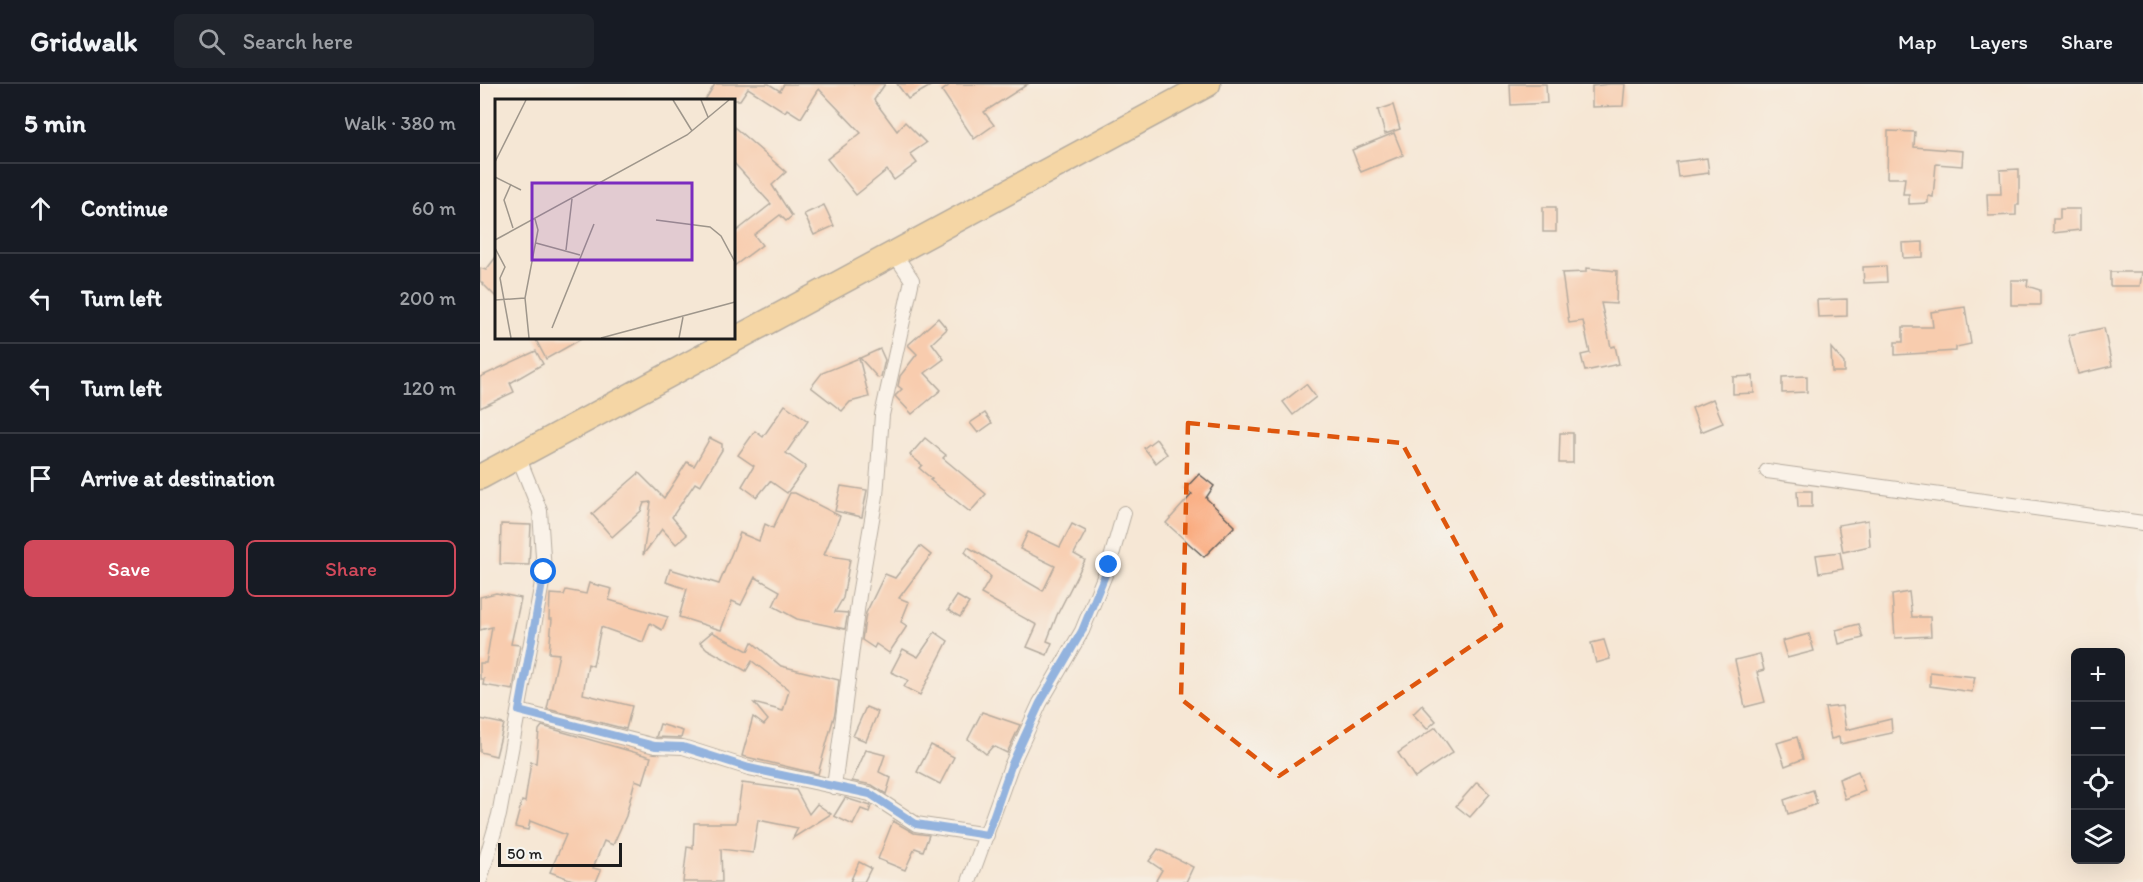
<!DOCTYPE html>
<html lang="en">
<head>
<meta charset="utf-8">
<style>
  :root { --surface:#171b24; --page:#20242c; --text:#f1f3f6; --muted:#9ea1a6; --line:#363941; --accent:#d1495b }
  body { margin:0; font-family:Itim,sans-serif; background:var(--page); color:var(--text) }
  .controls { position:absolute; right:18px; bottom:18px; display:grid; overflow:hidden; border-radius:9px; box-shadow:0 6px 24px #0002 }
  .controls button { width:54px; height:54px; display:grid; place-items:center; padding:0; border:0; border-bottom:2px solid var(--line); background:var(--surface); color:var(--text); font:30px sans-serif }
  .scale { position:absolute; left:18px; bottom:15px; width:124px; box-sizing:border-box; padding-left:6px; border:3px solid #1c1c1c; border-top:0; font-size:16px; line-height:21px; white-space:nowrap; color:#1c1c1c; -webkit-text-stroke:4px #f6f6f2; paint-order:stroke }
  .stop { position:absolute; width:18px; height:18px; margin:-14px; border:4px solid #1a73e8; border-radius:50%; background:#fff }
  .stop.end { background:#1a73e8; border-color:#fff; box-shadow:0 2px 6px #0008 }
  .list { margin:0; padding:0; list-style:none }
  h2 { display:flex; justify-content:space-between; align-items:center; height:78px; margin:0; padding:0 24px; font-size:26px }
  h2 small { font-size:20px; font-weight:400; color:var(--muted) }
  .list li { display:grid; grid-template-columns:39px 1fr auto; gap:18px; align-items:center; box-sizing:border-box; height:90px; padding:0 24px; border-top:2px solid var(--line) }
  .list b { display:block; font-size:22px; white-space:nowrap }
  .list em { font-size:20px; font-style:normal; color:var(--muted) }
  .actions { display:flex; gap:12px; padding:18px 24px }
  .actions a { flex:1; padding:14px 0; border:2px solid var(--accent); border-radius:9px; text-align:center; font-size:21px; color:var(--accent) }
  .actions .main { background:var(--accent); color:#fff }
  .icon { flex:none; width:33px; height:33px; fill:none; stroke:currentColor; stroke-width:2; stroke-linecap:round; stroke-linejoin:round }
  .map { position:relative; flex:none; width:1663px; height:798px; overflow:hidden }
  header { display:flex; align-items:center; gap:36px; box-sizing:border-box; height:84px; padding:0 30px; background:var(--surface); border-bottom:2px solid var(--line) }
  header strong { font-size:28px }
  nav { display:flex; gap:33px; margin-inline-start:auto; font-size:21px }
  .search { width:420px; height:54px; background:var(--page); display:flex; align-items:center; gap:15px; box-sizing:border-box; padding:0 21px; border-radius:9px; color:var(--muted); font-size:22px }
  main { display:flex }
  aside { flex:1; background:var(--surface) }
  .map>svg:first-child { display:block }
  .building { fill:#faab7f }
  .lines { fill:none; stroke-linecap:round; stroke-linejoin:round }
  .minor-casing { stroke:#68635d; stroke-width:16 }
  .trunk-casing { stroke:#68635d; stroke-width:27 }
  .minor { stroke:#fff; stroke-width:14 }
  .trunk { stroke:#f3c26a; stroke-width:24 }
  .route { stroke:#1a73e8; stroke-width:8 }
  .marked { fill:none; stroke:#de560d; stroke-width:4.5; stroke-dasharray:12 8; stroke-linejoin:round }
  .inset-road { fill:none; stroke:#9e968b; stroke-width:1.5 }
  .view { fill:#7b2cbf; fill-opacity:0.15; stroke:#7b2cbf; stroke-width:3 }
  .inset-edge { fill:none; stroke:#1c1c1c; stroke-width:3 }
</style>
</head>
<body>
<header>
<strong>Gridwalk</strong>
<div class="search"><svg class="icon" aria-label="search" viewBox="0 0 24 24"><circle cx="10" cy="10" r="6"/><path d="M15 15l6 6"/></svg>Search here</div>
<nav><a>Map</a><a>Layers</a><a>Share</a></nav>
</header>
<main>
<aside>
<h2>5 min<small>Walk · 380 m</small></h2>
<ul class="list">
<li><svg class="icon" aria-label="ahead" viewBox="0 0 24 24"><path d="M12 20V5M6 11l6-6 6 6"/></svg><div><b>Continue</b></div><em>60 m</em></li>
<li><svg class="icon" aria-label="left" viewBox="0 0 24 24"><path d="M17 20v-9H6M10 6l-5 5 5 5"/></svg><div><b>Turn left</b></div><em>200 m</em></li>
<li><svg class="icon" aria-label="left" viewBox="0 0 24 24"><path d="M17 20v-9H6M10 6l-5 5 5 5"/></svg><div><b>Turn left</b></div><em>120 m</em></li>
<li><svg class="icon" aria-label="arrive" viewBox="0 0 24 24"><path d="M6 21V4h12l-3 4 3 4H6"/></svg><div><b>Arrive at destination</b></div></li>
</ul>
<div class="actions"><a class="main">Save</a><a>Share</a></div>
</aside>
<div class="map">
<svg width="1663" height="798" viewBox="0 0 1663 798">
  <rect width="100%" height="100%" fill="#f6f6f2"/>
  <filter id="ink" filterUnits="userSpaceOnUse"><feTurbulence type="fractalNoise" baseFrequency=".0167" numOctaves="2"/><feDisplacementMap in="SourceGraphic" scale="12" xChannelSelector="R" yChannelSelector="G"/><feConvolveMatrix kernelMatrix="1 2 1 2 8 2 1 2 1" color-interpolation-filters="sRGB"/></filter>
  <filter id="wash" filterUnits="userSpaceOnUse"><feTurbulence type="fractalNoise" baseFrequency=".008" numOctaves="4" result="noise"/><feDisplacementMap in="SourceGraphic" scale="24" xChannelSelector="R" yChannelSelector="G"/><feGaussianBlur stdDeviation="1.35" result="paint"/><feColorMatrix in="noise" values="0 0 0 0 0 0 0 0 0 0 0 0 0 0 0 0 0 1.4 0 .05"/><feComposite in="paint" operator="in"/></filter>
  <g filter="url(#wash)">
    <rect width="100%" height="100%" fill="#f5e7d5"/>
    <g id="blocks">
      <g class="building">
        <path d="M235,0H289L300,7L304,0H405L394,16L417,47L425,38L446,59L430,70L437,79L414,96L407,86L376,111L347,75L381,49L339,5L321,34L307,25L305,28L268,4L260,16H225Z"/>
        <path d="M417,0H454L428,15Z"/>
        <path d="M471,0H548L504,28L514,41L494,55L462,7Z"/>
        <path d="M1030,0H1066L1067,19L1031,21Z"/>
        <path d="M1130,0H1145L1143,22L1112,23V2Z"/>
        <path d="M913,21L920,45L905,50L898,26Z"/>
        <path d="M254,43L306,88L292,101L312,132L306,137L300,131L274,151L282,161L254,182V149L291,120L254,79Z"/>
        <path d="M1408,47L1435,48L1434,63L1483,67L1482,82L1456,80L1453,113L1448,112V119L1429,120V110H1423L1425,94H1407Z"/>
        <path d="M914,49L923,71L881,88L872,66Z"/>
        <path d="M1227,74L1229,89L1198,93L1196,78Z"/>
        <path d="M1539,85V121H1536V131L1508,132L1507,110H1521L1520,86Z"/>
        <path d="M344,121L354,142L334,151L324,130Z"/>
        <rect x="1063" y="123" width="13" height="25"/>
        <path d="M1580,125H1600V146L1573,149V135H1580Z"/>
        <path d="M1443,158V173L1423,174L1422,159Z"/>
        <path d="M16,173V213L0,197V184L6,186Z"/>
        <path d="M1406,182L1407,198L1384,199L1383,183Z"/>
        <path d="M1106,184L1137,187L1136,220L1121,219L1131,263L1135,262L1139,280L1105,287L1101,271L1110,269L1103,237L1089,239L1082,189L1106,188Z"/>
        <path d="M1630,188H1662L1660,202H1630Z"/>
        <path d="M1531,196H1548L1547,202L1560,206V221H1531Z"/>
        <path d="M1367,215V232L1338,233L1337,216Z"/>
        <path d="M1485,223L1491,260L1476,263V267L1415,271V258H1423V243H1453L1451,228Z"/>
        <path d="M458,234L467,245L452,259L464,275L445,289L461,306L432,330L415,312L422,305L418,302L420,292L437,270L428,261Z"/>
        <path d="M1624,244L1632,282L1598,290L1588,251Z"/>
        <path d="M55,254H103L66,275Z"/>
        <path d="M1351,264L1364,279V288H1352Z"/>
        <path d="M400,265L405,276L401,293L398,294L380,274Z"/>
        <path d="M56,267L63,280L30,299L34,308L0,324V293Z"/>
        <path d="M379,274L389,313L370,318L362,327L331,303L342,289Z"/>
        <path d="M1273,292L1274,309L1253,310V293Z"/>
        <path d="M1327,292V308L1302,309V293Z"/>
        <path d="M826,300L836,313L813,331L803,318Z"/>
        <path d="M1233,315L1243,339L1221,348L1212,324Z"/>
        <path d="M305,321L328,337L306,369L326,383L307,409L290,397L277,413L262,402L274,382L258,371L275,347L283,353Z"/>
        <path d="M505,329L512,339L498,349L490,339Z"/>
        <path d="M1080,349H1093V379H1079Z"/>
        <path d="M230,354L242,360V366L220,402L215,399L192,433L207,451L196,460L182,445L163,471L171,418L164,419L161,427L132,453L112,430L159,389L184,414L207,378L214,382Z"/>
        <path d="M445,354L466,371L463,374L506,410L490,428L450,396L452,395L439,384L442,381L430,371Z"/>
        <path d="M676,355L687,370L676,379L664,364Z"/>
        <path d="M719,390L734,402L726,414L755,442L724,473L686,439L712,410L705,405Z"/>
        <path d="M361,402L387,406L382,433L355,427Z"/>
        <path d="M1317,407H1332V423H1318Z"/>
        <path d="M310,409H315L360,432L344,471L370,475L363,514L355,528L368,529L365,545L317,535L293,522L300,507L275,493L261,521L252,517L241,546L199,533L207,505L186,498L190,485L239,500L260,449L279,457L285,440L293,444Z"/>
        <path d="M1388,436L1390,462L1363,468L1358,441Z"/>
        <path d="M21,440L51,441L49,481L20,480Z"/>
        <path d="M592,440L606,447L594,470L605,476L577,531L567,557L572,559L567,571L547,563L557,541L501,510L511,493L485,468L488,463L563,507L575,482L540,465L548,448L580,463Z"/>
        <path d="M440,462L451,471L419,514L429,518L421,538L427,542L409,569L396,560L394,564L382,556L386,529L405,490L415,494Z"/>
        <path d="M1360,468L1363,485L1339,489L1336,471Z"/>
        <path d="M109,499L132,505L129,516L188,533L182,546L170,539L163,558L121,543L113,582L108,580L103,610L152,622L146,645L67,625L79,570L69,569L72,535H69L70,510L84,511L86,506L106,510Z"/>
        <path d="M1429,508L1432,533H1450L1451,552L1415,554L1412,511Z"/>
        <path d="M16,509L41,514L31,560L40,561L33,606L3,601L4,595H0V579H6L12,543L0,546V513Z"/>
        <path d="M477,512L489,519L480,533L468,526Z"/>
        <path d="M1379,540L1383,554L1359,560L1356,546Z"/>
        <path d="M232,548L268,567L272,558L301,582L359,596L355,629L338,690L262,672L273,633L284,641L288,636L274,619L303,627L309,606L272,577L266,587L227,565L220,558Z"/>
        <path d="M455,548L468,557L440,611L424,603L428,596L411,588L423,565L438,573Z"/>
        <path d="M1329,550L1334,567L1307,574L1302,557Z"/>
        <path d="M1124,556L1130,575L1116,579L1111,559Z"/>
        <path d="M1280,570L1284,586L1277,588L1285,618L1265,623L1255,576Z"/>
        <path d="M1450,588L1495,593L1492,608L1450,602Z"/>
        <path d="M942,621L956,637L947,645L933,630Z"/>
        <path d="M1362,622L1366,646L1411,635L1412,649L1360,660L1359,653L1351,655L1345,624Z"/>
        <path d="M386,623L398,628L386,657L373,652Z"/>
        <path d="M502,628L540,641L527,669L513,662L506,670L488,655Z"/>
        <path d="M0,635L24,640L16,672L0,668Z"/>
        <path d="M180,640L203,647L201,654L176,653Z"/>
        <path d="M62,642L171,673L163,699L155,696L146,732L133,761L124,757L113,784L121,786L116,798H98L70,788L86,751L50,737L48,746L35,743L42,717L45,718L51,678L56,679L59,646Z"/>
        <path d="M956,643L973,668L935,694L918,669Z"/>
        <path d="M1317,653L1323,675L1305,682L1297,659Z"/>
        <path d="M451,661L474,673L460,700L437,688Z"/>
        <path d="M386,666L405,671L399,688L411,694L406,710L392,701L372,697Z"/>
        <path d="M1378,687L1385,707L1365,715L1359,695Z"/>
        <path d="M997,698L1010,710L990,733L976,722Z"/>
        <path d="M262,699L316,706L329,730L337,720L351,730L313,754L318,744L278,736L273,769L241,765L242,798H203L207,763L213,764L214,739H256Z"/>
        <path d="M1333,706L1337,720L1308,730L1304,716Z"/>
        <path d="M365,714L391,722L389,728L381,725L373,741L354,732Z"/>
        <path d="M413,737L434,749L449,751L443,767L435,764L425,786L398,775Z"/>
        <path d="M678,765L713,783L706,798H675L682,786L669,777Z"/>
        <path d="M379,778L391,784L384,798H370Z"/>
      </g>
    </g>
  </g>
  <g filter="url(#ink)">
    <use href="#blocks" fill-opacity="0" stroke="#68635d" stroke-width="1.5"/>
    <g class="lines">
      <defs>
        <g id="minor">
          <path d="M1287,387L1663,439"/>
          <path d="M39,627L175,662L203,663L269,684L390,710L436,740L507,751"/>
          <path d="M354,703L379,511L396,412L402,331L432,196L414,169"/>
          <path d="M0,796L19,731L64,488L60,427L38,372"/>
          <path d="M489,798L531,682L560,619L602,547L629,481L644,429"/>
        </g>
        <path id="trunk" d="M0,393L728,0"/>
      </defs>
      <use href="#minor" class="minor-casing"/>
      <use href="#trunk" class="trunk-casing"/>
      <use href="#minor" class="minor"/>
      <use href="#trunk" class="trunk"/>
    </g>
  </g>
  <g class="lines" filter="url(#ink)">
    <path class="route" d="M64,488L39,627L175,662L203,663L269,684L390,710L436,740L507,751L531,682L560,619L602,547L629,481"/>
  </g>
  <path d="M0 0H1663V798H0ZM708,339L922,359L1021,542L799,692L701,615Z" fill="#f5e7d5" fill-opacity=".55" fill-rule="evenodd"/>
  <path class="marked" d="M708,339L922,359L1021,542L799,692L701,615Z"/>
  <g transform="translate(15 15)">
    <rect width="240" height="240" fill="#f5e7d5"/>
    <path class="inset-road" d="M178,1L197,32M206,1L213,18M0,63L31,1M0,78L26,91M16,85L9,101L18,129M161,121L215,128L226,137L240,163M0,141L192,36L234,1M41,144L85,156M0,149L10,168L5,179L16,239M71,151L77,100M0,201L30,199M57,229L99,125M34,239L30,199L43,131L40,120M106,239L240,203M184,239L188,218"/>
    <path class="view" d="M37,84H197V161H37Z"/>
    <rect width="240" height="240" class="inset-edge"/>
  </g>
</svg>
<div class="controls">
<button>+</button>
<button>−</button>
<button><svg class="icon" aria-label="locate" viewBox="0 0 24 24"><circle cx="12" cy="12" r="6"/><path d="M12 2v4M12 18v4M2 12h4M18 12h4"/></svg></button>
<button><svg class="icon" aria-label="layers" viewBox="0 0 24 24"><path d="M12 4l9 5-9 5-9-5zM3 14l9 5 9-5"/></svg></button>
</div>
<div class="scale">50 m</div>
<div class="stop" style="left:64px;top:488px"></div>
<div class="stop end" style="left:629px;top:481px"></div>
</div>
</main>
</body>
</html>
